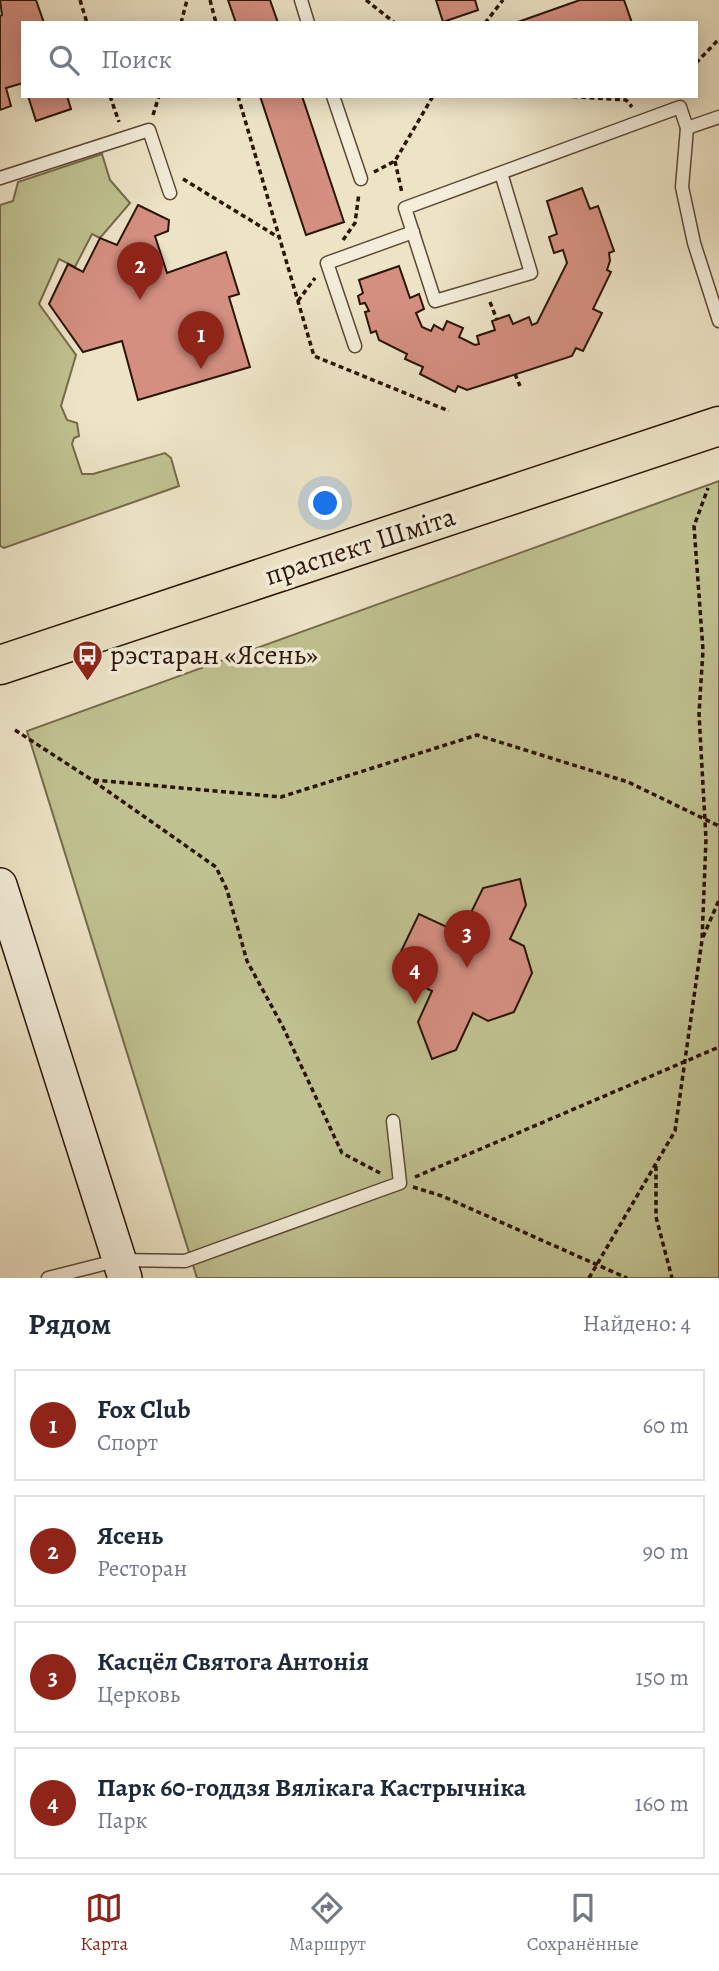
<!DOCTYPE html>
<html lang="ru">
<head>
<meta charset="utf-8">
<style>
  :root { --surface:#fff; --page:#f2f2f3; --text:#1f2937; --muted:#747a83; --line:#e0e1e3; --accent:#8f2418 }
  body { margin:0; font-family:Alegreya,serif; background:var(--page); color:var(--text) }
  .you { position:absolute; left:326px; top:504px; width:24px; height:24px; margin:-18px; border:5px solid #fff; border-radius:50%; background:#1a73e8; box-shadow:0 0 0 10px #1a73e833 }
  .badge { display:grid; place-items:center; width:46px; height:46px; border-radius:50%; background:var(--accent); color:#fff; font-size:23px; font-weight:700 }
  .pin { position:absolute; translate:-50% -58px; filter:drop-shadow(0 2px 4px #0008) }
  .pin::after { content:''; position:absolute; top:37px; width:24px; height:21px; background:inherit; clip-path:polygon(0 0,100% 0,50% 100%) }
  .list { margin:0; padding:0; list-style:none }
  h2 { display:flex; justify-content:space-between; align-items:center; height:91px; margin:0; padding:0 28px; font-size:30px }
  h2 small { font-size:23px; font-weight:400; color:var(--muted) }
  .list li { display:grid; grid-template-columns:46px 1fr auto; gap:21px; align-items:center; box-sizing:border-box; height:112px; margin:0 14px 14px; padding:0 14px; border:2px solid var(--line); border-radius:0px }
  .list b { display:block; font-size:26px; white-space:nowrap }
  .list p { margin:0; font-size:23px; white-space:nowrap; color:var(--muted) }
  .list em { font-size:23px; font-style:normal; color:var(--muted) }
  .icon { flex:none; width:38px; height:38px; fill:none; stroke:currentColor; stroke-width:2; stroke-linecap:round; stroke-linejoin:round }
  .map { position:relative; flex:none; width:719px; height:1278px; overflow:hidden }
  .search { position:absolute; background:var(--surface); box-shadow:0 4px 18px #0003; left:21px; right:21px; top:21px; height:77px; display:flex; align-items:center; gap:18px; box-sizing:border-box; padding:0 24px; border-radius:0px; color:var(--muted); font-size:26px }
  .sheet { height:595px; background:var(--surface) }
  nav { display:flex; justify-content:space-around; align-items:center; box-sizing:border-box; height:98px; border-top:2px solid var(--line); background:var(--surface); font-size:19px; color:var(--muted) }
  nav a { display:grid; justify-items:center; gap:4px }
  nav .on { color:var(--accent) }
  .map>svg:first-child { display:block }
  .green { fill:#c0c190; stroke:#756a4a; stroke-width:2 }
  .building { fill:#d48f80; stroke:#2a1403; stroke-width:2 }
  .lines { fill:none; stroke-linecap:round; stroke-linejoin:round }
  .service-casing { stroke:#5b4834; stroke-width:15 }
  .secondary-casing { stroke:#2a1403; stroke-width:36 }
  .primary-casing { stroke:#2a1403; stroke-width:41 }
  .path { stroke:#2a1403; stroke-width:3.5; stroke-dasharray:5 3.5; stroke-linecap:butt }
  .service { stroke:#f3edda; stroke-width:12 }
  .secondary { stroke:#f3edda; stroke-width:33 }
  .primary { stroke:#ede4c6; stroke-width:38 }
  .labels { text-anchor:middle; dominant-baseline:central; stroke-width:7; stroke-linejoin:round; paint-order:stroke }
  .street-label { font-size:28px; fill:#2a1403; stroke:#f3edda }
  .poi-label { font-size:28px; fill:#2a1403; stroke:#f3edda; text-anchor:start }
</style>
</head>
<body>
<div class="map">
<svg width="719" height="1278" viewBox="0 0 719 1278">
  <rect width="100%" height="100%" fill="#ede4c6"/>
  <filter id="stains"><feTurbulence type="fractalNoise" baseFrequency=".00286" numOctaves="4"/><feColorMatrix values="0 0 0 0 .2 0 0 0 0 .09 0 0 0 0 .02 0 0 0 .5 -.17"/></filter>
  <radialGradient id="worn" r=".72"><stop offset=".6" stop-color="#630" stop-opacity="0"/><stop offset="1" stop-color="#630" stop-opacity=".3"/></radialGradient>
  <g class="green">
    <path d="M102,154L110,180L130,203L100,238L92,234L75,267L59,259L39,304L76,355L61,406L67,420L77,423L79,436L74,438L72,444L82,474H93L165,453L171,458L179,486L4,548L0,546V205L13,201L18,182Z"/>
    <path d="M719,481V1278H197L27,731Z"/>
  </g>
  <g class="building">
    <path d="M0,0H36L44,23H23V83L6,88L11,106L0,110V16L2,15Z"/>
    <path d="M228,0H270L278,23H236Z"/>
    <path d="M436,0H475L478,10L443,22Z"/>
    <path d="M580,0H624L632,23H515Z"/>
    <path d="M28,96H67L71,109L36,121Z"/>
    <path d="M260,96H302L344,222L306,235Z"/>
    <path d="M582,188L590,209L598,206L614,251L609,253L610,261L607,270L611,272L593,309L602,313L583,351L576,348L572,356L467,390L458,386L455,392L420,374L423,367L405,359L407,354L379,340L376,331L371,333L365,312L369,311L365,303L360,304L358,296L363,293L359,280L399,266L410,298L419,294L424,309L416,313L422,327L431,331L434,325L443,330L447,321L463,328L459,337L475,345L479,344L477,336L495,330L492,321L509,315L513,324L529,317L532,325L537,323L567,263L563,250L554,253L549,237L557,234L547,201Z"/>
    <path d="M138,205L169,220L168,231L155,236L167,273L226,252L239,294L229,297L250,367L138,400L122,341L83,352L49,304L68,264L83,272L100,238L117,245Z"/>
    <path d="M520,879L526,905L510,939L524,946L532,973L514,1012L488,1021L473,1013L456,1050L432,1059L418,1022L432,991L424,987L428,979L395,964L419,914L451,929L455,920L465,925L483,888Z"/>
  </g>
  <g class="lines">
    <defs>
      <g id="service">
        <path d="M301,0L308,23"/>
        <path d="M333,96L361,179"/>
        <path d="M687,128L719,117"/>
        <path d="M501,173L531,273L435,301L405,208L680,107L687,128L682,187L694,243L719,321"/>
        <path d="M0,178L149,130L170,193"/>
        <path d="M355,346L327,263L413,232"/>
        <path d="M48,1278L119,1260L185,1261L400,1183L393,1121"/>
      </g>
      <path id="secondary" d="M0,885L125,1278"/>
      <path id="primary" d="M0,665L719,426"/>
    </defs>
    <use href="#service" class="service-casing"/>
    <use href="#secondary" class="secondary-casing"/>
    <use href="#primary" class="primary-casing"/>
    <g class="path">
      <path d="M80,0L87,23"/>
      <path d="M210,0L216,23"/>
      <path d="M366,0L395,23"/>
      <path d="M181,23L187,0"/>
      <path d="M485,23L503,0"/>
      <path d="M696,63L719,39"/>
      <path d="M110,96L119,122"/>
      <path d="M238,96L314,356L449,411"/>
      <path d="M564,96L626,100L632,107"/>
      <path d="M153,115L159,96"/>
      <path d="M395,161L402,193"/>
      <path d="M374,172L395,161L433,96"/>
      <path d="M183,179L278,237"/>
      <path d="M343,240L355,223L359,193"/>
      <path d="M298,301L315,278"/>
      <path d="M490,302L497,320"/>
      <path d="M515,374L520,386"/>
      <path d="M15,730L92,780L216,867L227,890L247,961L283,1027L342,1153L380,1173"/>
      <path d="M94,780L281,797L477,735L628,782L719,826"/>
      <path d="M703,937L719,900"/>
      <path d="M656,1166V1217L672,1278"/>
      <path d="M415,1177L719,1047"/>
      <path d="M413,1187L442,1196L627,1278"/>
      <path d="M589,1278L675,1131L702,940L706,839L699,714L703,650L694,526L708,488"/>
    </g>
    <use href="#service" class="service"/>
    <use href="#secondary" class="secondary"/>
    <use href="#primary" class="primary"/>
  </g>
  <defs>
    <symbol id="bus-pin" viewBox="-11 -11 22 30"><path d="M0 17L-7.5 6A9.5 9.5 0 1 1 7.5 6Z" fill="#8f2418" stroke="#f3edda"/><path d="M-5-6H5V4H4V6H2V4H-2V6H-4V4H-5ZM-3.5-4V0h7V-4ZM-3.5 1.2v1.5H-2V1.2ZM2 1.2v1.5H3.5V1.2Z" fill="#fff"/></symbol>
  </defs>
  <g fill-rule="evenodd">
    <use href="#bus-pin" x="70" y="638" width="35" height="47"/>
  </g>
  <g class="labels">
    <g class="street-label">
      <text transform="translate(360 546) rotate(-18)">праспект Шміта</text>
    </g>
    <g class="poi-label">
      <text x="110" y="655">рэстаран «Ясень»</text>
    </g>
  </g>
  <rect width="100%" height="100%" filter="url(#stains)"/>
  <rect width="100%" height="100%" fill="url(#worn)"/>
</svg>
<div class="you"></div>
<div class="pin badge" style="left:201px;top:369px">1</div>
<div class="pin badge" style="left:140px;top:300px">2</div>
<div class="pin badge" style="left:467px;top:968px">3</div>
<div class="pin badge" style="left:415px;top:1004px">4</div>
<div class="search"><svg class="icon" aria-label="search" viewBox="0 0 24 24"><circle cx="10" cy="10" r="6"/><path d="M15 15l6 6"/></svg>Поиск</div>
</div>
<section class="sheet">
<h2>Рядом<small>Найдено: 4</small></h2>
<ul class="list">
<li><span class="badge">1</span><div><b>Fox Club</b><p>Спорт</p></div><em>60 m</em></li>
<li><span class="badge">2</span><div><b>Ясень</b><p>Ресторан</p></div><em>90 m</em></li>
<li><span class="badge">3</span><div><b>Касцёл Святога Антонія</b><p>Церковь</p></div><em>150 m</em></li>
<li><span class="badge">4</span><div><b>Парк 60-годдзя Вялікага Кастрычніка</b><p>Парк</p></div><em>160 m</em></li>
</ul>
</section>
<nav>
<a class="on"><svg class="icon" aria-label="map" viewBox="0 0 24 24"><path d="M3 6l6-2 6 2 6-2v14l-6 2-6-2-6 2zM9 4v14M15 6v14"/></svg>Карта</a>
<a><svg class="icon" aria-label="directions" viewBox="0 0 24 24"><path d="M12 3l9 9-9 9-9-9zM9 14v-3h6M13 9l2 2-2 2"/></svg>Маршрут</a>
<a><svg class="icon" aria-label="saved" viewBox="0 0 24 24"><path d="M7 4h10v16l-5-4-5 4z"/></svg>Сохранённые</a>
</nav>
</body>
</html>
